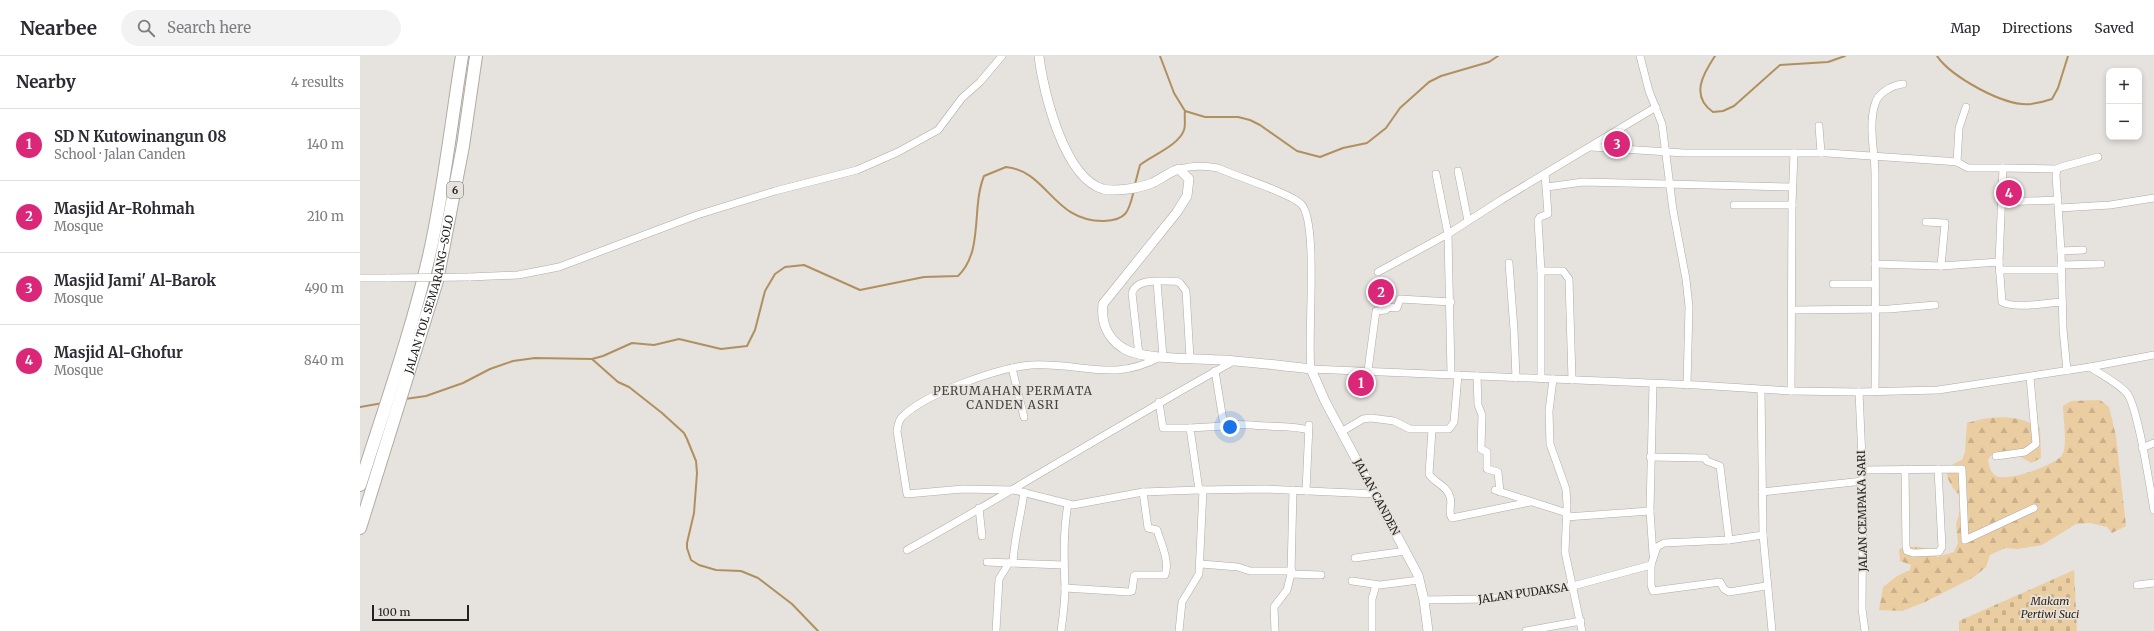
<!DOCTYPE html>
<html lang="en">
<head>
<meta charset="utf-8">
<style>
  :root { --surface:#fff; --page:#f2f2f3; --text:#2b2b33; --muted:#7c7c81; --line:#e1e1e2; --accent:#db2777 }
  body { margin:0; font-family:Merriweather,serif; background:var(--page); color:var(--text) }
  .controls { position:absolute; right:12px; top:12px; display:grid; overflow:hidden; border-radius:8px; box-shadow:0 2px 6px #0003 }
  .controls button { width:36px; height:36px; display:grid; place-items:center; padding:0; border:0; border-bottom:1px solid var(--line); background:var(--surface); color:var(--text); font:20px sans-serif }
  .scale { position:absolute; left:12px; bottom:10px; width:97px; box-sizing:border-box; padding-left:4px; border:2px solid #242220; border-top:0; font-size:11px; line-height:14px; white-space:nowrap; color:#242220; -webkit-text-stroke:3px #e6e2dd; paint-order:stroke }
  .you { position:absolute; left:870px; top:371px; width:14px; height:14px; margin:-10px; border:3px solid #fff; border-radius:50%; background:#1a73e8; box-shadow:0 0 0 6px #1a73e833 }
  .badge { display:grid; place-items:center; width:26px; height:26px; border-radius:50%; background:var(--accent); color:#fff; font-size:13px; font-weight:700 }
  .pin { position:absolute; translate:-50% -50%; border:2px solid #fff; box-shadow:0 1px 4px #0006 }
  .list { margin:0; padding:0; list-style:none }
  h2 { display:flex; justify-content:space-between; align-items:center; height:52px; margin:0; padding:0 16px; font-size:17px }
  h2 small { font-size:13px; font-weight:400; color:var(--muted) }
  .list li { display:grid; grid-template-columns:26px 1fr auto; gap:12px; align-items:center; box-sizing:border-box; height:72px; padding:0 16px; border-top:1px solid var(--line) }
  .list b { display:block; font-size:15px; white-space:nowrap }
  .list p { margin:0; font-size:13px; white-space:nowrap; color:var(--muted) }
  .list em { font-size:13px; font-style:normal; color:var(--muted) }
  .icon { flex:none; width:22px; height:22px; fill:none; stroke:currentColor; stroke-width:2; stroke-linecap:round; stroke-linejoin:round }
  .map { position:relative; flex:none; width:1794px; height:575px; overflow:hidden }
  header { display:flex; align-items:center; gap:24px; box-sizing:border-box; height:56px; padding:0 20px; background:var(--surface); border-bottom:1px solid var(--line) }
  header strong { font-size:19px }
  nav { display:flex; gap:22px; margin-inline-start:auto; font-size:14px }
  .search { width:280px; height:36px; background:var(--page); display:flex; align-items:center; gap:10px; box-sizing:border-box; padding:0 14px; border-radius:22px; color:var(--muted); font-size:15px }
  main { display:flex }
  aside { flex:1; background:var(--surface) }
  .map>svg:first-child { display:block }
  .forest { fill:url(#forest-firs) }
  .cemetery { fill:url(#cemetery-stones) }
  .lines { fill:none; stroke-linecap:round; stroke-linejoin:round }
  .stream { stroke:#b1905f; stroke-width:2 }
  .street-casing { stroke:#afaba6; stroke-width:8 }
  .secondary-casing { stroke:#afaba6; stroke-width:10 }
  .highway-casing { stroke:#afaba6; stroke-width:14 }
  .street { stroke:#fff; stroke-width:7 }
  .secondary { stroke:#fff; stroke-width:9 }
  .highway { stroke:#fff; stroke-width:12 }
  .street-bridge-casing { stroke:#afaba6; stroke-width:8; stroke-linecap:butt }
  .street-bridge { stroke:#fff; stroke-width:7 }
  .labels { text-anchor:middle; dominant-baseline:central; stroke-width:3.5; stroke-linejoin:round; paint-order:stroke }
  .shield { fill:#e6e2dd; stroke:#5e5c59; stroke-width:1 }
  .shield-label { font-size:10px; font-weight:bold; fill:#242220 }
  .street-label { font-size:11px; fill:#242220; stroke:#e6e2dd }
  .park-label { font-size:11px; font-style:italic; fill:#362710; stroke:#e6e2dd }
  .neighbourhood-label { font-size:12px; letter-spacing:1px; fill:#474440; stroke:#e6e2dd }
</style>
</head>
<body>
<header>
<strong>Nearbee</strong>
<div class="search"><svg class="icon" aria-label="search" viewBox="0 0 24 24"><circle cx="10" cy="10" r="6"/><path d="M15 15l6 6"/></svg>Search here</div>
<nav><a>Map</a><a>Directions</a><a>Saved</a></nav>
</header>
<main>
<aside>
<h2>Nearby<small>4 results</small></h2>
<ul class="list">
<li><span class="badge">1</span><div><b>SD N Kutowinangun 08</b><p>School · Jalan Canden</p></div><em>140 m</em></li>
<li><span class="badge">2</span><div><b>Masjid Ar-Rohmah</b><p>Mosque</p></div><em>210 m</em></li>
<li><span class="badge">3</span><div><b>Masjid Jami' Al-Barok</b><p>Mosque</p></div><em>490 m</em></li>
<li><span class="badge">4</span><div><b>Masjid Al-Ghofur</b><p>Mosque</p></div><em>840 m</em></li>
</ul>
</aside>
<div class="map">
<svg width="1794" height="575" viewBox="0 0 1794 575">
  <defs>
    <pattern id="forest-firs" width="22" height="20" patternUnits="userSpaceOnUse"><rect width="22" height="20" fill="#ebcda2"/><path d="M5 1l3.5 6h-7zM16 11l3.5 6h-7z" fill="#c9b08b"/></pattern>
    <pattern id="cemetery-stones" width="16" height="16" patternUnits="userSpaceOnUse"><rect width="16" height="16" fill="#ebcda2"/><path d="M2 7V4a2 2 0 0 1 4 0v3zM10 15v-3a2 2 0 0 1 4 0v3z" fill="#c9b08b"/></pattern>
  </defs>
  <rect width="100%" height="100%" fill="#e6e2dd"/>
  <path class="forest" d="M1740,344L1749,351L1756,380L1766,470L1752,477L1747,471L1730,467L1716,468L1682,489L1658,493L1645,492L1630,499L1626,511L1614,521L1565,546L1542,555L1519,554L1523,531L1537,520L1550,514L1551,509L1540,505L1539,493C1553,490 1567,488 1577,501L1594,496L1598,487L1596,468L1603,445C1592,429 1574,414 1602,404L1605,396L1607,367C1631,359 1658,358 1680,372L1681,402L1671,407C1658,399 1638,387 1628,404C1629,410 1631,417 1636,420C1647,426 1696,409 1702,399C1708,390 1703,362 1703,350L1711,345Z"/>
  <path class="cemetery" d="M1714,514L1717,575H1599V565Z"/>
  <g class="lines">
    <g class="stream">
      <path d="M800,0L814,37L825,55L845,61H878L890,64L900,69L937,95L960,101L983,92L1007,87L1026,72L1040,52L1069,26L1081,20L1129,6L1138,0"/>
      <path d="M1355,0C1343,18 1330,40 1353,56L1363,55L1374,50L1420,9L1468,6L1485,0"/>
      <path d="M1577,0C1591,21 1645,51 1671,48C1678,47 1686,45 1692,43L1698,32L1708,0"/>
      <path d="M775,128L780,109C793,99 819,89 824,74C826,68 824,61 825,55"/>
      <path d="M232,303L258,326L269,331L302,357L324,377L327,383L336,405L337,417L334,457L327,487V492L331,504L339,509L356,514L381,515L398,522L432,548L458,575"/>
      <path d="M45,343L66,340L103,327L130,313L153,305L175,302L232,303L243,300L272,287L294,289L319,283L361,293L387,290L395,274L405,235L415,218L425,211L444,209L500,234L564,221L598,220C624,195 611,152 624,120L646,111C688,115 693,166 744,165C768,164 769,154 774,134"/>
      <path d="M0,351L23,347"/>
    </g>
    <defs>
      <g id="street">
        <path d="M1280,0L1289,35L1302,68L1313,154L1326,223L1329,251L1327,329"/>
        <path d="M1459,70L1461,97"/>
        <path d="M1231,91L1324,97H1467L1585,105L1597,106L1608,112H1643L1639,206L1642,246C1655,253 1686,247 1702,246"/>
        <path d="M1597,106L1599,72L1606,51"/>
        <path d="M1643,112L1697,113"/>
        <path d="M819,113C833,110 843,109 858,112C875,120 930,137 941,148C959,165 947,282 951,313L1337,329L1431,335L1499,336L1578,334L1730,311C1742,319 1756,326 1766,336C1778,348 1790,433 1794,454"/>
        <path d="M1098,115L1108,165"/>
        <path d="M1076,118L1088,178L1091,318"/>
        <path d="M1187,131L1223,126L1432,131"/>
        <path d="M1641,146L1698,144"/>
        <path d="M1374,149H1432"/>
        <path d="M1699,152L1750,149L1794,142"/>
        <path d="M1566,166L1585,167L1581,210"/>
        <path d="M1701,195L1723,194"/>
        <path d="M1149,207L1154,274L1156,322"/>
        <path d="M1515,208L1581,210L1639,206"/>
        <path d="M1701,209L1741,208"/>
        <path d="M1639,214H1701"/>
        <path d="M1181,215H1203L1209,223L1212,324"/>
        <path d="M1018,216L1088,178L1141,144L1296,51"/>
        <path d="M109,221L158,219L199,211L337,159L415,135L497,114L538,96L578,74L602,42L620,26L642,0"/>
        <path d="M0,222H29"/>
        <path d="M797,226L803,301"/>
        <path d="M1473,228H1515"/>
        <path d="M1432,254L1529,253L1575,249"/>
        <path d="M779,299L772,237C777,221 802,226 816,225L820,227L826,235L830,302"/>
        <path d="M800,301C752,327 721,306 671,309C638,312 566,337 542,361C538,365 538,370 537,375L547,438L603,433L654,434L713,449L783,436L839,434L906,433L1015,438"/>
        <path d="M1730,311L1794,299"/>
        <path d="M652,312L664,361"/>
        <path d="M1008,314L1016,255L1026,254L1027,251L1037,252L1040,243L1091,246"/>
        <path d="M1707,315L1703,273L1701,195L1696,119L1697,113L1701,111L1738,101"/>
        <path d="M1117,320L1118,349L1122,359L1121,393L1127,396V413L1138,416L1140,436"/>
        <path d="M1181,323V215L1178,164L1180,161L1188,158L1185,118"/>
        <path d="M1193,323L1189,355L1190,388L1206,433L1207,449L1205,496L1222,575"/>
        <path d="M1293,328L1290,455L1293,499"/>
        <path d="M1401,334L1403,479L1412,575"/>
        <path d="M1431,335L1432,149L1434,97"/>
        <path d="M1515,335C1516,263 1515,191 1515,118C1515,97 1508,70 1515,48C1518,37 1532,29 1543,28"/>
        <path d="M1499,336L1503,425L1502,553L1505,575"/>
        <path d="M799,346L803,372H830"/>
        <path d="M864,370C879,366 892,370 908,370C922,371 934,370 948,374"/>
        <path d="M1072,374L1069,418C1074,427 1087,429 1090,441C1093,449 1087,456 1092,462L1170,446"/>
        <path d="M981,376L1003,363L1011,362L1034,365L1050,373H1089L1094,366L1098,319"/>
        <path d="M1782,392L1794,387"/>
        <path d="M1636,400L1665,396L1676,388L1670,321"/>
        <path d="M1290,401L1345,402L1347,405L1360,410L1369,484"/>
        <path d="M1545,413L1546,490L1547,495L1553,497L1579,496L1582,491L1578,413"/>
        <path d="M1503,414L1602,413L1605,484L1674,452"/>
        <path d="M839,434L830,372L864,370L855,315"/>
        <path d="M1135,434L1207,457"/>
        <path d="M946,435L949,369"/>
        <path d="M1402,436L1503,425"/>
        <path d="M619,452L622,480"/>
        <path d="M1206,461L1290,455"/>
        <path d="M547,494C657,433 763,366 874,305"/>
        <path d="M995,502L1046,495"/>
        <path d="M627,506L703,509"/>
        <path d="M653,507C654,483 661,460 664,436"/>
        <path d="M841,508L878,511L890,515H932"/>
        <path d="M1291,509V529L1293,535L1360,526L1364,533L1369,536L1406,530"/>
        <path d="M931,518L961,519"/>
        <path d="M992,525L1020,529L1059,524"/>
        <path d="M1777,529L1794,527"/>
        <path d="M705,532L769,536L772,535L774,520L776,519H805C810,506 801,487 797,474L788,472L783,436"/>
        <path d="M1064,544L1128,543L1144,541L1213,530L1291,509L1297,491L1304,487L1369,484L1403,479"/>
        <path d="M636,575L639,523L649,507"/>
        <path d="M701,575C703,561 705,546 705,532C704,503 703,476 708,448"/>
        <path d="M819,575L822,546L839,518L843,434"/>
        <path d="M915,575L914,551L927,534L931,518L933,434"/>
        <path d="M1012,575V543L1016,529"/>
        <path d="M1166,575L1221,565"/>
      </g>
      <path id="secondary" d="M679,0C683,35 704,122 743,133C756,136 780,132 792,127C801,123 809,116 819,113L829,123L827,140L817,156L743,248C741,266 747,282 763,292C781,305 850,302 875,305C900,307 925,310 951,313L965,345L1058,519L1064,544L1068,575"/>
      <g id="highway">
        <path d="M0,429C24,353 51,278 69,200C84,134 91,67 102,0"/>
        <path id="s1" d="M0,472L77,225L103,90L116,0"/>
      </g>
    </defs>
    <use href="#street" class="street-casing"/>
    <use href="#secondary" class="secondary-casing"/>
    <use href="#highway" class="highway-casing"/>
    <use href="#street" class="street"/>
    <use href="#secondary" class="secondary"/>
    <use href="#highway" class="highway"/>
    <defs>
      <path id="street-bridge" d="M29,222L109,221"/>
    </defs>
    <use href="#street-bridge" class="street-bridge-casing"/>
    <use href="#street-bridge" class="street-bridge"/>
  </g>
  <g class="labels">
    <rect class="shield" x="87" y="126" width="16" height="16" rx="3"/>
    <g class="shield-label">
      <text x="95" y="134">6</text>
    </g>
    <g class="street-label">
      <text stroke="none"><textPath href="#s1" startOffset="244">JALAN TOL SEMARANG–SOLO</textPath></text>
      <text transform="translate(1017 441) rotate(62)">JALAN CANDEN</text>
      <text transform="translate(1502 455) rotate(-91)">JALAN CEMPAKA SARI</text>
      <text transform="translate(1163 537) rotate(-8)">JALAN PUDAKSA</text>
    </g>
    <g class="park-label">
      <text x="1690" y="545">Makam<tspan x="1690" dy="13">Pertiwi Suci</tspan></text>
    </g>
    <g class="neighbourhood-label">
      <text x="653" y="334">PERUMAHAN PERMATA<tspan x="653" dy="14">CANDEN ASRI</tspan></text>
    </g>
  </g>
</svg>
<div class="controls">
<button>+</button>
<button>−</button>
</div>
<div class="scale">100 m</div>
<div class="you"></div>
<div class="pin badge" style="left:1001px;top:327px">1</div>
<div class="pin badge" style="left:1021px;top:236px">2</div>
<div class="pin badge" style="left:1257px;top:88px">3</div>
<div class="pin badge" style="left:1649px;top:137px">4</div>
</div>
</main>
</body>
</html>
